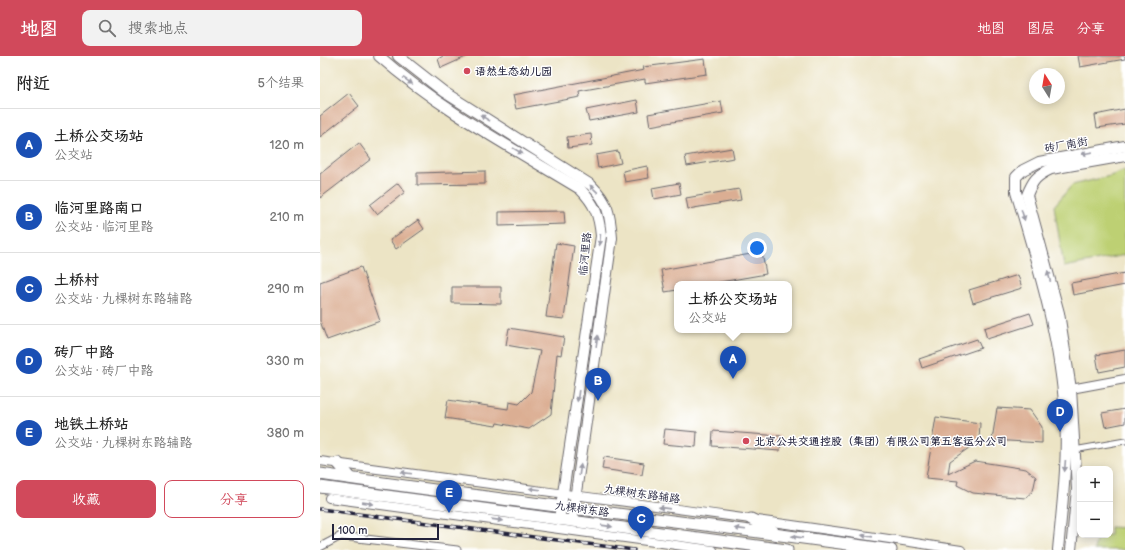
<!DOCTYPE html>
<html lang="zh">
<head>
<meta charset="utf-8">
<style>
  :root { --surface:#fff; --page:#f2f2f2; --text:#222; --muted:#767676; --line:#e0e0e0; --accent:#d1495b }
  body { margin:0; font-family:"Balsamiq Sans","LXGW WenKai TC",sans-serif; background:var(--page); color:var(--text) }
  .controls { position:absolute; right:12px; bottom:12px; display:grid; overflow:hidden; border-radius:8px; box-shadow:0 2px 10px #0003 }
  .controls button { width:36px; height:36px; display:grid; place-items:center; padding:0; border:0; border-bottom:1px solid var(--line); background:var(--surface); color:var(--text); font:20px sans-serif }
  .compass { position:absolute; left:709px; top:12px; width:36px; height:36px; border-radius:50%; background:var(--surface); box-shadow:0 2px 10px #0003; rotate:349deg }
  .scale { position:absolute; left:12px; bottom:10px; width:107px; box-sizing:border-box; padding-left:4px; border:2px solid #22223b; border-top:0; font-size:11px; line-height:14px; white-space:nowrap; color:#22223b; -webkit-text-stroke:3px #fff; paint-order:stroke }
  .you { position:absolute; left:437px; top:192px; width:14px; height:14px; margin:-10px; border:3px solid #fff; border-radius:50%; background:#1a73e8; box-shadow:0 0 0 6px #1a73e833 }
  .badge { display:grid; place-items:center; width:26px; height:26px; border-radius:50%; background:var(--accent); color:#fff; font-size:13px; font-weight:700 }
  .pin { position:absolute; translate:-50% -33px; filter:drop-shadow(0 1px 2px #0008) }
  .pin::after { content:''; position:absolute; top:21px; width:14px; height:12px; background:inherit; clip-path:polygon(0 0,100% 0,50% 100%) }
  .popup { position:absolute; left:354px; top:225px; width:118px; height:52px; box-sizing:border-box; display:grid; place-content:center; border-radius:8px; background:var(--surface); filter:drop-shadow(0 1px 3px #0005); font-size:13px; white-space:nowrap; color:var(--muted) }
  .popup b { font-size:15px; color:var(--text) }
  .popup::after { content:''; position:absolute; left:50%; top:100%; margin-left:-8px; border:8px solid transparent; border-top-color:var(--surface) }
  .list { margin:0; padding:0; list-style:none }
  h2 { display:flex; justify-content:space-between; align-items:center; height:52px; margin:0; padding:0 16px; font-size:17px }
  h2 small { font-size:13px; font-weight:400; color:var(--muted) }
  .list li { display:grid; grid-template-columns:26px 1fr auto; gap:12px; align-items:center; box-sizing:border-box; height:72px; padding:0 16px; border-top:1px solid var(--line) }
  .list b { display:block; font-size:15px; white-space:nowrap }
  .list p { margin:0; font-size:13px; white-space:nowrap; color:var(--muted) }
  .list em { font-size:13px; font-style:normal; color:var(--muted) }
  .actions { display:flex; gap:8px; padding:12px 16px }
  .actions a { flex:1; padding:9px 0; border:1px solid var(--accent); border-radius:8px; text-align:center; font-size:14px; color:var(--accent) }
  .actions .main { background:var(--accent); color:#fff }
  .icon { flex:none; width:22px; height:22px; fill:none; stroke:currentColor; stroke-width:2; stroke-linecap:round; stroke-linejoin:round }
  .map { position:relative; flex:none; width:805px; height:494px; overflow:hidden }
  header { display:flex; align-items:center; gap:24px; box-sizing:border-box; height:56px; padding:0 20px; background:var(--accent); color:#fff }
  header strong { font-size:19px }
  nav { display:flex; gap:22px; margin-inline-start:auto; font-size:14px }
  .search { width:280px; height:36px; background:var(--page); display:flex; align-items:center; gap:10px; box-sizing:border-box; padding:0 14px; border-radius:8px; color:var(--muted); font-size:15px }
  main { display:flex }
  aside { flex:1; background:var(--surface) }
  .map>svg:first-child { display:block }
  .green { fill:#bdd073; stroke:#707957 }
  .building { fill:#dbae93 }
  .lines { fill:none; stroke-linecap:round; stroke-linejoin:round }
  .pedestrian-casing { stroke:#69666b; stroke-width:7 }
  .minor-casing { stroke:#69666b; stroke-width:9 }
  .tertiary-casing { stroke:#69666b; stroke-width:10 }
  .primary-casing { stroke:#69666b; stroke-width:12 }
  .trunk-casing { stroke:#69666b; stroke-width:13 }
  .pedestrian { stroke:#fff; stroke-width:5 }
  .minor { stroke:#fff; stroke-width:7 }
  .tertiary { stroke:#fff; stroke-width:8 }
  .primary { stroke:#fff; stroke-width:10 }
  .trunk { stroke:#fff; stroke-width:11 }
  .rail-casing { stroke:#22223b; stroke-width:3.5 }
  .rail { stroke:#fff; stroke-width:2; stroke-dasharray:6; stroke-linecap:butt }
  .oneway { fill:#9c9ca7 }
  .poi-dot { fill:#d1495b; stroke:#fff; stroke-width:1.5 }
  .labels { text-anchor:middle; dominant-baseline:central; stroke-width:3; stroke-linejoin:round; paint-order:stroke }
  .poi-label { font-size:11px; font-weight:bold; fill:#22223b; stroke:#fff; text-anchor:start }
  .street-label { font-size:11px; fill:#22223b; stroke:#fff }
</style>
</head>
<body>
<header>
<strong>地图</strong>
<div class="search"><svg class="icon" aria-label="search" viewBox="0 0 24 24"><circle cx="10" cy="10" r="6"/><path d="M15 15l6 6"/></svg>搜索地点</div>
<nav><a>地图</a><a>图层</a><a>分享</a></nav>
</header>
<main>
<aside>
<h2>附近<small>5个结果</small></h2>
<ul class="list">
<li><span class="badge" style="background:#1a4fb4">A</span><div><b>土桥公交场站</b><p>公交站</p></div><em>120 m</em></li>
<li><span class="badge" style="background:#1a4fb4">B</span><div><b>临河里路南口</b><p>公交站 · 临河里路</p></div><em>210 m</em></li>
<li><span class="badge" style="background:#1a4fb4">C</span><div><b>土桥村</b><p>公交站 · 九棵树东路辅路</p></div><em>290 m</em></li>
<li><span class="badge" style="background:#1a4fb4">D</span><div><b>砖厂中路</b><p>公交站 · 砖厂中路</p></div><em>330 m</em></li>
<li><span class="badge" style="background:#1a4fb4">E</span><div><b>地铁土桥站</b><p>公交站 · 九棵树东路辅路</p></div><em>380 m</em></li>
</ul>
<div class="actions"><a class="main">收藏</a><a>分享</a></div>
</aside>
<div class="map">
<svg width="805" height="494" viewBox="0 0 805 494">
  <rect width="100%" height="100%" fill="#fff"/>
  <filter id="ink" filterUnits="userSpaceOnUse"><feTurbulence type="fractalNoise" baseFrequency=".025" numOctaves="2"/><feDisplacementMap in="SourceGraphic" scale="8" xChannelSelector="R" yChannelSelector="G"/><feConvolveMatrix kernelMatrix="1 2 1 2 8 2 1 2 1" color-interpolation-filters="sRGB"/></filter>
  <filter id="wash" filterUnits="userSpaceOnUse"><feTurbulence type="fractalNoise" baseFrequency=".012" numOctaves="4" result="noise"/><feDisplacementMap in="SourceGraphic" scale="16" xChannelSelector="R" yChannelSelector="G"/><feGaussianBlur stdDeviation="0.9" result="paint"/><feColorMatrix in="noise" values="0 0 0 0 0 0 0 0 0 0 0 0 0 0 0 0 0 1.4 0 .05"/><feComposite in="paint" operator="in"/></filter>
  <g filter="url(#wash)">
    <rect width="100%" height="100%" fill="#ece4c5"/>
    <g class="green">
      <path d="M805,114V199L744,211L734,150L752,129L790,120Z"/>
      <path d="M790,471L805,472V494H774L777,479H790Z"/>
    </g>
    <g id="blocks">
      <g class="building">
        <path d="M123,0H148L121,12L118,3Z"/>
        <path d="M758,0H805V3L760,11Z"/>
        <path d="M385,3L387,18L325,27V23L259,35L260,41L196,53L193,39L324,14L323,11Z"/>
        <path d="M29,37L39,50L0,81V60Z"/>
        <path d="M317,44L319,56L269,65L266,54Z"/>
        <path d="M401,45L403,57L330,70L328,58Z"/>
        <path d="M805,53V68L777,72L775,59Z"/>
        <path d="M271,78L272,89L248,92L247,81Z"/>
        <path d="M39,87L51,103L0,142V118Z"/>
        <path d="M412,92L414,102L367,110L365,100Z"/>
        <path d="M298,95L301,107L278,112L276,99Z"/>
        <path d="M327,110L329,122L305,126L303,115Z"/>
        <path d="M165,115V128L97,129V117Z"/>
        <path d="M78,127L85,136L57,158L50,149Z"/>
        <path d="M359,127L361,138L334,143L332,132Z"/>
        <path d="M419,133L421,144L368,153L366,142Z"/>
        <path d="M244,155L245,168L179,170V156Z"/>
        <path d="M98,164L104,173L76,193L70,184Z"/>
        <path d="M236,187L254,190L244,263L226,261Z"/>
        <path d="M442,196L446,218L389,228H357V234L345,236L341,214Z"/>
        <path d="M41,211L60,265L7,284L0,265V226Z"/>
        <path d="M805,217V229L753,239L751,227Z"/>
        <path d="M698,219L702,232L653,247L649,234Z"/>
        <path d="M132,231H181V248L132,247Z"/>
        <path d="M710,257L714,268L667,283L664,272Z"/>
        <path d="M189,272L244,281L241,299L237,298L231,358L209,373L177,367L176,370L125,362L128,344L188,353L189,346L199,348L211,336L220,295L186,289Z"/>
        <path d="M657,283L661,292L602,312L599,303Z"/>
        <path d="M805,294V311L779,316L776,299Z"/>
        <path d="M677,352L710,354L722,371V387L672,384Z"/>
        <path d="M805,353V367L785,371L782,357Z"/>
        <path d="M616,361L660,367L659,385L630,405L628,418L655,405L706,413L716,421L713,435L705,442L653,437L637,429L638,425L606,422Z"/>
        <path d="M345,373L377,376L376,391L343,388Z"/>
        <path d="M393,375L461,380L460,395L392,390Z"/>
        <path d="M284,401L324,407L322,419L282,413Z"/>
      </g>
    </g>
  </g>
  <g filter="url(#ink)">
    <use href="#blocks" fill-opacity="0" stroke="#69666b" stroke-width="1"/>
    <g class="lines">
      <defs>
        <path id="pedestrian" d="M754,394L805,385"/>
        <path id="minor" d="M0,491L21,480L137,494"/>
        <g id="tertiary">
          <path d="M751,333L805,323"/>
          <path d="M0,405C214,435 428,460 641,494"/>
          <path d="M9,442L393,494"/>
        </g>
        <g id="primary">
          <path d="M59,0C119,53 191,91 260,133C275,148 279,159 281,180L239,464"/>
          <path d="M78,0L124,36L271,129C288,146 290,157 292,182L252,465"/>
          <path d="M738,494C742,450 748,405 745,361C741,284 718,210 696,136V121L703,114L719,106L805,90"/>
          <path d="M751,494L757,433L751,333L739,257L707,139C713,124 716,120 731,113L805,100"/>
        </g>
        <g id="trunk">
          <path d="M18,407L31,422"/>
          <path d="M0,418C190,446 381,467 571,494"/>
          <path d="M0,431L467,494"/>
          <path d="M431,463L453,475"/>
        </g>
      </defs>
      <use href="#pedestrian" class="pedestrian-casing"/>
      <use href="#minor" class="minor-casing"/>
      <use href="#tertiary" class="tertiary-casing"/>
      <use href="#primary" class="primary-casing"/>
      <use href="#trunk" class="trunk-casing"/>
      <use href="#pedestrian" class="pedestrian"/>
      <use href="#minor" class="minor"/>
      <use href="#tertiary" class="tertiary"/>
      <use href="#primary" class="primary"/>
      <use href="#trunk" class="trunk"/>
      <defs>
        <path id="rail" d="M0,453L314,494"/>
      </defs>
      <use href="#rail" class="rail-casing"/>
      <use href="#rail" class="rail"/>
    </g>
    <defs><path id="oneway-solid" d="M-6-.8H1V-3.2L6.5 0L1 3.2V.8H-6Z"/></defs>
    <g class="oneway">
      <use href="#oneway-solid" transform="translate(88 25) rotate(35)"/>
      <use href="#oneway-solid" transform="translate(165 62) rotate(-148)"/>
      <use href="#oneway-solid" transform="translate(198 95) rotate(31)"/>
      <use href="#oneway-solid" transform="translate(767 97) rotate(170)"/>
      <use href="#oneway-solid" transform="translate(274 133) rotate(-136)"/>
      <use href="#oneway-solid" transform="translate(703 159) rotate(73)"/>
      <use href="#oneway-solid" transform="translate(280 184) rotate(94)"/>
      <use href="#oneway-solid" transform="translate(729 220) rotate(-104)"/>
      <use href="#oneway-solid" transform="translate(277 285) rotate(-82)"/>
      <use href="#oneway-solid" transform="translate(258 340) rotate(98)"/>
      <use href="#oneway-solid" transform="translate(745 410) rotate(94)"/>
      <use href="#oneway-solid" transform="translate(260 414) rotate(-82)"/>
      <use href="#oneway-solid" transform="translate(86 417) rotate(-173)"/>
      <use href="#oneway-solid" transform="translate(215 433) rotate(-173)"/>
      <use href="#oneway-solid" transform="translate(48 447) rotate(8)"/>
      <use href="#oneway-solid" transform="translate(344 452) rotate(-172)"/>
      <use href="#oneway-solid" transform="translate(177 464) rotate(8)"/>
      <use href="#oneway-solid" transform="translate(287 470) rotate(8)"/>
      <use href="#oneway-solid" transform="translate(420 473) rotate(-173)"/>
      <use href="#oneway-solid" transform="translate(547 480) rotate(-172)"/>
      <use href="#oneway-solid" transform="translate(477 481) rotate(-172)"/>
    </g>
  </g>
  <g class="poi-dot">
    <circle cx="147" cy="15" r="4"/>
    <circle cx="426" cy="385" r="4"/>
  </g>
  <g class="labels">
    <g class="poi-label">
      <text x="155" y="15">语然生态幼儿园</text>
      <text x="434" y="385">北京公共交通控股（集团）有限公司第五客运分公司</text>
    </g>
    <g class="street-label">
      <text transform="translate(746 89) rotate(-10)">砖厂南街</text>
      <text transform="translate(265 198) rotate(-84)">临河里路</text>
      <text transform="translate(322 438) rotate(8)">九棵树东路辅路</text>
      <text transform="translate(262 453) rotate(8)">九棵树东路</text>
    </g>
  </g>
</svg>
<div class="controls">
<button>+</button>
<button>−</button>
</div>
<svg class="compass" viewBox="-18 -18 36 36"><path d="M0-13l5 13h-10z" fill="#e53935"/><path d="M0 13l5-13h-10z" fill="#767676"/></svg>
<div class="scale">100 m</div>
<div class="you"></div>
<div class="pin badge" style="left:413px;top:323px;background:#1a4fb4">A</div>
<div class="popup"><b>土桥公交场站</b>公交站</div>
<div class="pin badge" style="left:278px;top:345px;background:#1a4fb4">B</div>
<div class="pin badge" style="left:321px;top:483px;background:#1a4fb4">C</div>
<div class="pin badge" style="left:740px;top:376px;background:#1a4fb4">D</div>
<div class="pin badge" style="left:129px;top:457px;background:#1a4fb4">E</div>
</div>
</main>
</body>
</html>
